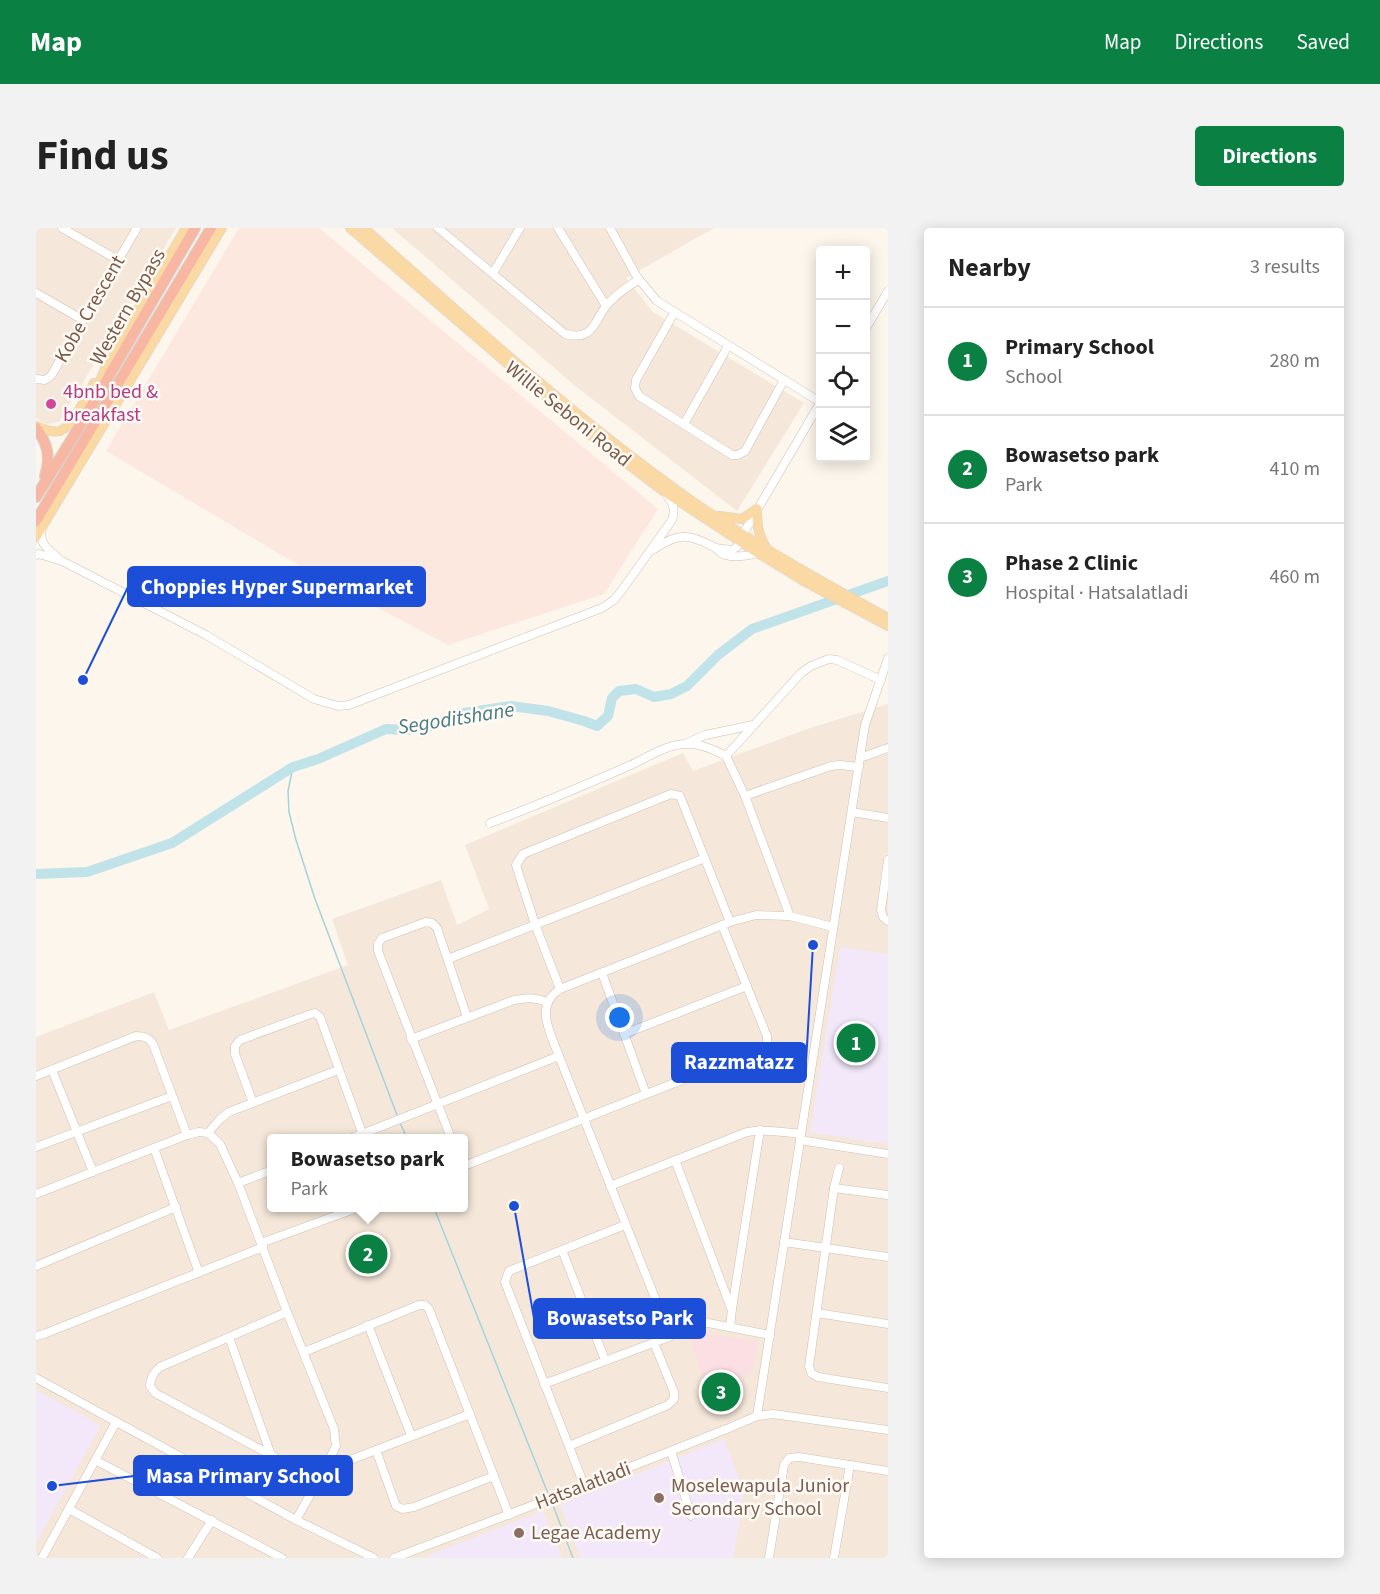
<!DOCTYPE html>
<html lang="en">
<head>
<meta charset="utf-8">
<style>
  :root { --surface:#fff; --page:#f2f2f2; --text:#222; --muted:#767676; --line:#e0e0e0; --accent:#0b8043 }
  body { margin:0; font-family:"Source Sans 3",sans-serif; background:var(--page); color:var(--text) }
  .controls { position:absolute; right:18px; top:18px; display:grid; overflow:hidden; border-radius:6px; box-shadow:0 3px 15px #0003 }
  .controls button { width:54px; height:54px; display:grid; place-items:center; padding:0; border:0; border-bottom:2px solid var(--line); background:var(--surface); color:var(--text); font:30px sans-serif }
  .you { position:absolute; left:584px; top:790px; width:21px; height:21px; margin:-15px; border:4px solid #fff; border-radius:50%; background:#1a73e8; box-shadow:0 0 0 9px #1a73e833 }
  .badge { display:grid; place-items:center; width:39px; height:39px; border-radius:50%; background:var(--accent); color:#fff; font-size:20px; font-weight:700 }
  .pin { position:absolute; translate:-50% -50%; border:3px solid #fff; box-shadow:0 2px 6px #0006 }
  .popup { position:absolute; left:231px; top:906px; width:201px; height:78px; box-sizing:border-box; display:grid; place-content:center; border-radius:6px; background:var(--surface); filter:drop-shadow(0 2px 4px #0005); font-size:20px; white-space:nowrap; color:var(--muted) }
  .popup b { font-size:22px; color:var(--text) }
  .popup::after { content:''; position:absolute; left:50%; top:100%; margin-left:-12px; border:12px solid transparent; border-top-color:var(--surface) }
  .list { margin:0; padding:0; list-style:none }
  h2 { display:flex; justify-content:space-between; align-items:center; height:78px; margin:0; padding:0 24px; font-size:26px }
  h2 small { font-size:20px; font-weight:400; color:var(--muted) }
  .list li { display:grid; grid-template-columns:39px 1fr auto; gap:18px; align-items:center; box-sizing:border-box; height:108px; padding:0 24px; border-top:2px solid var(--line) }
  .list b { display:block; font-size:22px; white-space:nowrap }
  .list p { margin:0; font-size:20px; white-space:nowrap; color:var(--muted) }
  .list em { font-size:20px; font-style:normal; color:var(--muted) }
  .icon { flex:none; width:33px; height:33px; fill:none; stroke:currentColor; stroke-width:2; stroke-linecap:round; stroke-linejoin:round }
  .map { position:relative; flex:none; width:852px; height:1330px; overflow:hidden; border-radius:6px }
  header { display:flex; align-items:center; gap:36px; box-sizing:border-box; height:84px; padding:0 30px; background:var(--accent); color:#fff }
  header strong { font-size:28px }
  nav { display:flex; gap:33px; margin-inline-start:auto; font-size:21px }
  .intro { display:flex; align-items:center; justify-content:space-between; box-sizing:border-box; height:144px; padding:0 36px }
  h1 { margin:0; font-size:42px }
  .button { padding:15px 27px; border-radius:6px; background:var(--accent); color:#fff; font-size:21px; font-weight:700 }
  main { display:flex; gap:36px; padding:0 36px }
  aside { flex:1; background:var(--surface); border-radius:6px; box-shadow:0 3px 15px #0003 }
  .map>svg:first-child { display:block }
  .residential { fill:#f5e8da; fill-rule:evenodd }
  .commercial { fill:#fde8e0 }
  .education { fill:#f3e8fa }
  .medical { fill:#fbdfe3 }
  .lines { fill:none; stroke-linecap:round; stroke-linejoin:round }
  .stream { stroke:#a5d3da; stroke-width:1.5 }
  .river { stroke:#bfe3e8; stroke-width:10 }
  .minor-casing { stroke:#d1beb0; stroke-width:9 }
  .major-casing { stroke:#dad1cd; stroke-width:10 }
  .highway-casing { stroke:#dad1cd; stroke-width:12 }
  .minor { stroke:#fff; stroke-width:8 }
  .major { stroke:#fbd9a5; stroke-width:9 }
  .highway { stroke:#f7b7a3; stroke-width:10 }
  .hotel-dot { fill:#d1479c; stroke:#fffaf3; stroke-width:2 }
  .education-dot { fill:#8d6e63; stroke:#fffaf3; stroke-width:2 }
  .labels { text-anchor:middle; dominant-baseline:central; stroke-width:5; stroke-linejoin:round; paint-order:stroke }
  .street-label { font-size:20px; fill:#7a5c4d; stroke:#fffaf3 }
  .hotel-label { font-size:20px; fill:#b23c85; stroke:#fffaf3; text-anchor:start }
  .education-label { font-size:20px; fill:#785e54; stroke:#fffaf3; text-anchor:start }
  .water-label { font-size:21px; font-style:italic; fill:#437c86; stroke:#fffaf3 }
  .leader { fill:none; stroke:#1d4ed8; stroke-width:2 }
  .callout-dot { fill:#1d4ed8; stroke:#fffaf3; stroke-width:2 }
  .callout { fill:#1d4ed8; stroke:#1d4ed8; stroke-width:2 }
  .callout-label { font-size:21px; text-anchor:middle; font-weight:bold; fill:#fff }
</style>
</head>
<body>
<header>
<strong>Map</strong>
<nav><a>Map</a><a>Directions</a><a>Saved</a></nav>
</header>
<div class="intro"><h1>Find us</h1><a class="button">Directions</a></div>
<main>
<div class="map">
<svg width="852" height="1330" viewBox="0 0 852 1330">
  <rect width="100%" height="100%" fill="#fdf6ec"/>
  <g class="residential">
    <path d="M0,0H140L23,194L10,196L0,190Z"/>
    <path d="M356,0H678L590,50L617,84L768,175L701,283L538,157Z"/>
    <path d="M852,476V1330H0V809L118,764L133,802L312,737L296,691L405,652L421,697L453,681L429,617L647,525L657,543L774,500ZM236,910H428V980H236Z"/>
  </g>
  <path class="commercial" d="M203,0H283L622,281L568,366L412,417L276,345L70,223Z"/>
  <g class="education">
    <path d="M804,719L852,726V916L774,904Z"/>
    <path d="M0,1162L61,1195L63,1201L0,1315Z"/>
    <path d="M688,1211L708,1264L697,1330H545L524,1277Z"/>
    <path d="M507,1283L526,1330H390L393,1327Z"/>
  </g>
  <path class="medical" d="M663,1104L722,1114L717,1141L680,1187L653,1108Z"/>
  <g class="lines">
    <g class="stream">
      <path d="M257,539L252,563L253,584L260,612L279,671L361,887"/>
      <path d="M364,895L371,910"/>
      <path d="M398,980L513,1268"/>
      <path d="M515,1272L537,1330"/>
    </g>
    <path class="river" d="M0,646L51,644L136,615L257,539L282,531L350,501L371,502L395,498L421,486L475,478L512,483L548,493L561,498L572,488L576,470L583,463L600,461L618,469L635,466L651,458L682,427L716,401L852,353"/>
    <defs>
      <g id="minor">
        <path d="M26,0L82,32"/>
        <path d="M402,0L529,106C557,113 557,96 570,78C578,67 592,59 603,51"/>
        <path d="M522,0L570,78"/>
        <path d="M574,0L601,49L621,73L784,174"/>
        <path d="M457,45L484,0"/>
        <path d="M0,65L47,92"/>
        <path d="M638,85L600,152L599,160L603,168L696,227H702L709,223L748,152"/>
        <path d="M830,100L852,63"/>
        <path d="M0,151L9,152L15,148L47,92L101,0"/>
        <path d="M648,196L692,118"/>
        <path d="M6,301C2,315 13,322 22,330"/>
        <path d="M679,320L696,322L702,318L707,306L784,175"/>
        <path d="M618,321C642,305 652,305 678,319C682,322 684,325 689,327C700,330 711,328 722,325"/>
        <path d="M0,327L3,326L26,333L170,407L278,471L302,478L313,477L566,380L578,372L586,362L636,292C639,282 638,276 631,268"/>
        <path d="M651,515L669,507L717,497"/>
        <path d="M690,528L765,445L775,438L785,434L793,431L801,432L845,452"/>
        <path d="M824,530L852,520"/>
        <path d="M816,584L852,590"/>
        <path d="M454,595C502,577 549,557 595,537C612,529 631,516 651,516C663,515 679,522 690,528L709,568"/>
        <path d="M852,632L845,682L847,689L852,693"/>
        <path d="M754,688L709,568L795,538L804,537L823,539"/>
        <path d="M412,731L669,630"/>
        <path d="M566,745L610,866"/>
        <path d="M524,761L499,696L480,637L487,626L635,566L644,568L694,694"/>
        <path d="M588,806L711,758"/>
        <path d="M375,811L478,772C491,770 499,769 511,774"/>
        <path d="M16,842L57,944"/>
        <path d="M0,848L100,808C108,808 112,809 117,816L151,907"/>
        <path d="M217,875L199,826V818L204,812L272,787L279,785L284,789L328,910"/>
        <path d="M172,905L184,891L193,884L302,842"/>
        <path d="M316,910L523,828"/>
        <path d="M415,910L342,723V716L346,710L390,694L396,695L401,700L431,789"/>
        <path d="M764,912L852,926"/>
        <path d="M0,919L136,868"/>
        <path d="M118,920L163,1045"/>
        <path d="M639,932L695,1080"/>
        <path d="M428,938L727,820L731,815V808L686,697"/>
        <path d="M803,940L798,960L773,1138L775,1145L782,1149L852,1160"/>
        <path d="M202,955L236,942"/>
        <path d="M574,958L711,904C730,901 747,904 765,906"/>
        <path d="M798,960L852,967"/>
        <path d="M0,966L151,907L163,904L172,905L184,916L202,955L251,1084L298,1201L300,1218L288,1242L260,1292"/>
        <path d="M748,1014L852,1029"/>
        <path d="M225,1015L321,980"/>
        <path d="M526,1022L569,1132"/>
        <path d="M0,1038L140,979"/>
        <path d="M251,1084L124,1139C117,1145 115,1149 114,1158L119,1165L235,1227L280,1255"/>
        <path d="M781,1085L852,1096"/>
        <path d="M332,1097L375,1207"/>
        <path d="M694,1099L696,1081L724,902"/>
        <path d="M734,1107L631,1087L623,1080L523,828C514,804 498,778 524,761L694,694L720,687L754,688L797,699"/>
        <path d="M0,1108L8,1106L227,1019"/>
        <path d="M193,1109L235,1227"/>
        <path d="M268,1124L383,1077H389L393,1081L473,1287"/>
        <path d="M0,1150L260,1292L338,1330"/>
        <path d="M508,1156L633,1109L640,1100L644,1089"/>
        <path d="M721,1188L829,497L852,430"/>
        <path d="M533,1218L632,1177L638,1171V1164L618,1115"/>
        <path d="M340,1222L360,1278L367,1281L378,1279L458,1248"/>
        <path d="M635,1223L655,1288"/>
        <path d="M59,1232L246,1330"/>
        <path d="M288,1242L434,1186"/>
        <path d="M548,1257L469,1054L473,1043L589,997"/>
        <path d="M33,1281L121,1330"/>
        <path d="M6,1330L80,1194"/>
        <path d="M152,1330L176,1292"/>
        <path d="M358,1330L508,1273L693,1200L721,1188L737,1186L852,1202"/>
        <path d="M733,1330L748,1237L753,1230L763,1229L852,1243"/>
        <path d="M798,1330L814,1237"/>
      </g>
      <g id="major">
        <path d="M314,0L560,212L626,262L722,325L766,352L852,398"/>
        <path d="M328,0C433,94 537,189 653,271C716,315 784,353 852,390"/>
        <path d="M60,163L73,131L150,0"/>
        <path d="M0,198C7,201 16,205 24,203C37,198 51,167 58,155"/>
        <path d="M721,281C721,299 722,306 731,321"/>
        <path d="M683,288L706,291L721,281"/>
        <path d="M0,309L186,0"/>
      </g>
      <g id="highway">
        <path d="M0,200C12,215 15,230 9,248"/>
        <path d="M0,269L42,201L159,0"/>
        <path d="M0,293L175,0"/>
      </g>
    </defs>
    <use href="#minor" class="minor-casing"/>
    <use href="#major" class="major-casing"/>
    <use href="#highway" class="highway-casing"/>
    <use href="#minor" class="minor"/>
    <use href="#major" class="major"/>
    <use href="#highway" class="highway"/>
  </g>
  <circle class="hotel-dot" cx="15" cy="176" r="6"/>
  <g class="education-dot">
    <circle cx="623" cy="1270" r="6"/>
    <circle cx="483" cy="1305" r="6"/>
  </g>
  <g class="labels">
    <g class="street-label">
      <text transform="translate(92 79) rotate(-60)">Western Bypass</text>
      <text transform="translate(54 81) rotate(-60)">Kobe Crescent</text>
      <text transform="translate(532 186) rotate(39)">Willie Seboni Road</text>
      <text transform="translate(547 1258) rotate(-21)">Hatsalatladi</text>
    </g>
    <g class="hotel-label">
      <text x="27" y="164">4bnb bed &amp;<tspan x="27" dy="23">breakfast</tspan></text>
    </g>
    <g class="education-label">
      <text x="635" y="1258">Moselewapula Junior<tspan x="635" dy="23">Secondary School</tspan></text>
      <text x="495" y="1305">Legae Academy</text>
    </g>
    <g class="water-label">
      <text transform="translate(420 490) rotate(-9)">Segoditshane</text>
    </g>
  </g>
  <path class="leader" d="M47 452L92 359M777 717L770 834M478 978L498 1090M16 1258L98 1248"/>
  <g class="callout-dot">
    <circle cx="47" cy="452" r="6"/>
    <circle cx="777" cy="717" r="6"/>
    <circle cx="478" cy="978" r="6"/>
    <circle cx="16" cy="1258" r="6"/>
  </g>
  <g class="callout">
    <rect x="92" y="339" width="297" height="39" rx="6"/>
    <rect x="636" y="815" width="134" height="39" rx="6"/>
    <rect x="498" y="1071" width="171" height="39" rx="6"/>
    <rect x="98" y="1228" width="218" height="39" rx="6"/>
  </g>
  <g class="callout-label">
    <text x="241" y="366">Choppies Hyper Supermarket</text>
    <text x="703" y="841">Razzmatazz</text>
    <text x="584" y="1097">Bowasetso Park</text>
    <text x="207" y="1255">Masa Primary School</text>
  </g>
</svg>
<div class="controls">
<button>+</button>
<button>−</button>
<button><svg class="icon" aria-label="locate" viewBox="0 0 24 24"><circle cx="12" cy="12" r="6"/><path d="M12 2v4M12 18v4M2 12h4M18 12h4"/></svg></button>
<button><svg class="icon" aria-label="layers" viewBox="0 0 24 24"><path d="M12 4l9 5-9 5-9-5zM3 14l9 5 9-5"/></svg></button>
</div>
<div class="you"></div>
<div class="pin badge" style="left:820px;top:815px">1</div>
<div class="pin badge" style="left:332px;top:1026px">2</div>
<div class="popup"><b>Bowasetso park</b>Park</div>
<div class="pin badge" style="left:685px;top:1164px">3</div>
</div>
<aside>
<h2>Nearby<small>3 results</small></h2>
<ul class="list">
<li><span class="badge">1</span><div><b>Primary School</b><p>School</p></div><em>280 m</em></li>
<li><span class="badge">2</span><div><b>Bowasetso park</b><p>Park</p></div><em>410 m</em></li>
<li><span class="badge">3</span><div><b>Phase 2 Clinic</b><p>Hospital · Hatsalatladi</p></div><em>460 m</em></li>
</ul>
</aside>
</main>
</body>
</html>
